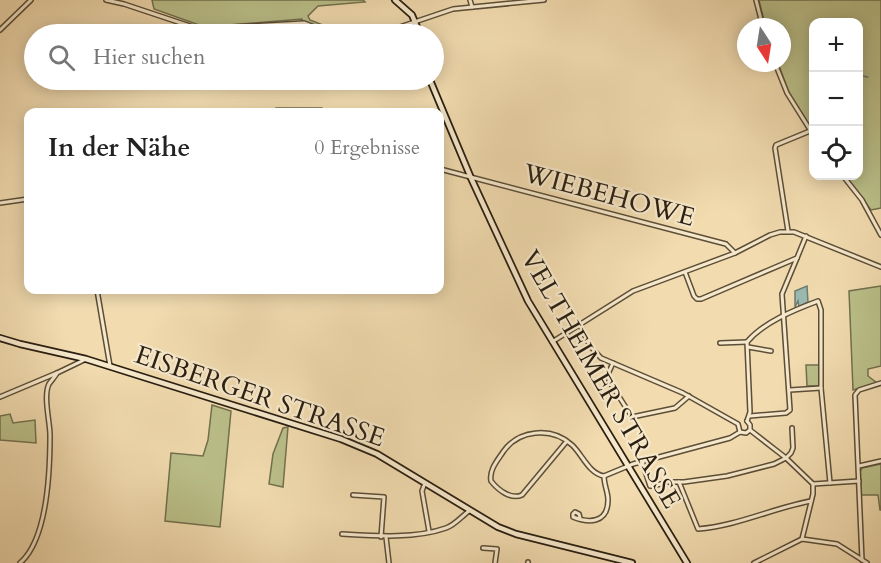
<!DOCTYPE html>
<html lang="de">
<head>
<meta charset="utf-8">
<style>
  :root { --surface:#fff; --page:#f2f2f2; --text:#222; --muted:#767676; --line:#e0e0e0 }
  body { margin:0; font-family:Cardo,serif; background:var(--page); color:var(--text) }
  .controls { position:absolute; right:18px; top:18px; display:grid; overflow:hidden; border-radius:12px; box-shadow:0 3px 15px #0003 }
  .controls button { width:54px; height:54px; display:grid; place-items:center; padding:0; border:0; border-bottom:2px solid var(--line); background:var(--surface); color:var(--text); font:30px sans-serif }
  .compass { position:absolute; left:737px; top:18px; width:54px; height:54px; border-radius:50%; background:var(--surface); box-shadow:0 3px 15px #0003; rotate:168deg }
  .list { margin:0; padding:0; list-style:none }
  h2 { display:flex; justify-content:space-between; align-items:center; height:78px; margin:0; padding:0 24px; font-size:26px }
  h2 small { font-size:20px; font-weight:400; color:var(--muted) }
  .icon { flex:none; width:33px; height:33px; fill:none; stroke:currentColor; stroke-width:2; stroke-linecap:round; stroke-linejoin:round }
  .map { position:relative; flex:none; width:881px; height:563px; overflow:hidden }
  .search { position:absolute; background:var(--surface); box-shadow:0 3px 15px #0003; left:24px; top:24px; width:420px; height:66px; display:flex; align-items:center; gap:15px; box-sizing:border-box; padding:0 21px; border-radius:33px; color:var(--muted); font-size:22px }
  .panel { position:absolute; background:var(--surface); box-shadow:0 3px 15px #0003; left:24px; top:108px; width:420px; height:186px; border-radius:12px }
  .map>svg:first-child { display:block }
  .green { fill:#bbc08a; stroke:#72704e; stroke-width:1.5 }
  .water { fill:#9bbab1; stroke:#6e7c71; stroke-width:1.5 }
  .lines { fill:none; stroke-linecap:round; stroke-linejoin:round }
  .stream { stroke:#6e7c71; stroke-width:1.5 }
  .street-casing { stroke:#5c4e38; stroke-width:6 }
  .secondary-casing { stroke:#2a1f11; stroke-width:8 }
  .street { stroke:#f6e8cb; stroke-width:3 }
  .secondary { stroke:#f6e8cb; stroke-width:4.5 }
  .labels { text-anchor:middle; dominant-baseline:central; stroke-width:4.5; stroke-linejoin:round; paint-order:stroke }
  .street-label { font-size:26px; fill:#2a1f11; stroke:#f6e8cb }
</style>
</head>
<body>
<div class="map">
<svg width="881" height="563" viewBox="0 0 881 563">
  <rect width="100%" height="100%" fill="#f1dbaf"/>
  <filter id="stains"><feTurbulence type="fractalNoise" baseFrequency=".00333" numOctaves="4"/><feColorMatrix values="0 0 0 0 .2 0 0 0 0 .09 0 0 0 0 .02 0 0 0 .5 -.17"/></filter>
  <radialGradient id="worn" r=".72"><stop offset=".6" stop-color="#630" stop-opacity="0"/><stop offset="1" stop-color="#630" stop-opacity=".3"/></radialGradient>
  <g class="green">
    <path d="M152,0H363L365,2L318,6L308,16L310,20L345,34H335L303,22L302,19L216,26L199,25L154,9Z"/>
    <path d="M759,0H881V208L871,210L845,176H858V22H814L813,133L789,93L778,63H782V27L765,25Z"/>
    <rect x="276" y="108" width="46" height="4"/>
    <path d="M881,286V366L868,369V376L877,383L853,390L849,291Z"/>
    <path d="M806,365H821L820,384L818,386H807Z"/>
    <path d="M212,405L231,411L220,527L165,521L171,453L203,456L208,440Z"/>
    <path d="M10,414L13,423L35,420L36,443L0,440V416Z"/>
    <path d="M288,427L283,487L269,484L273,454L283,428Z"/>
    <path d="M881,464V510H880L878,495H861L860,472L862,468Z"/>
  </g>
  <path class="water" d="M807,286L808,302L799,307L798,301L795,307V291Z"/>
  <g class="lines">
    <path class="stream" d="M858,85L861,83L862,76L868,77"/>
    <defs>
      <g id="street">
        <path d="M106,0L124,4L199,29L304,23L332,34"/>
        <path d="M470,0L472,7"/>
        <path d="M756,0L763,27"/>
        <path d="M0,30L31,0"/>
        <path d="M379,34L453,9L544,0"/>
        <path d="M775,63L787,93L814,136"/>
        <path d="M440,169L726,244L735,253"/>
        <path d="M843,176L862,200L881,235"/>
        <path d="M0,203L28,199"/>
        <path d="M788,231L775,148L776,145L810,131"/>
        <path d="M685,272L694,296L697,299H701L797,258L806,236"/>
        <path d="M97,290L110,366"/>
        <path d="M580,325L590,346L601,358L683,393L738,424L740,432"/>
        <path d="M552,342L633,291L735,253L770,235L780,232H794L881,267"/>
        <path d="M720,343L747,342"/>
        <path d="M748,347L771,351"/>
        <path d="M613,363L608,374L609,381L632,417L675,408L689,396"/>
        <path d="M790,390L821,388"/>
        <path d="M0,397L57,373L84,360"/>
        <path d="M750,416L786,413L790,410L782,294L797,258"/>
        <path d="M747,421L750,412L747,342C764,322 794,310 818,301L821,310V388L830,483"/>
        <path d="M750,430L786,458L813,484V494L802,539"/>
        <path d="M740,432L746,433L750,430V425L747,421"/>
        <path d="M567,441L522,495C511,500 498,490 491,481C489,470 497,461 503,452C518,430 551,426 572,445C582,454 589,474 604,476L633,464L730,438L740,432"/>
        <path d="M642,461L650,486H654L667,482H684L727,476L774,464L786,458L791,453L793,448L792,428"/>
        <path d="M859,466L881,461"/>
        <path d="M679,482L698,529C737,526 773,508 811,501"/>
        <path d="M425,483L422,491L429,531"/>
        <path d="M813,484L859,481"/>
        <path d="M353,495L384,497L381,537"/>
        <path d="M580,518L579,514L575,512L573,514V517C588,523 608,524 608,500C608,492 604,485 604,476"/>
        <path d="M342,534C375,536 415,539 446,528C455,525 462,516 469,511"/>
        <path d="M386,537L389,563"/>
        <path d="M483,548L497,549L495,563"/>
        <path d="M862,560L855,395L859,390L881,383"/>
        <path d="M20,563C48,539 50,471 50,435C50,422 43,396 49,384C51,381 55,377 57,373"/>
        <path d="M528,563V562"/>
        <path d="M754,563L802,539L837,544L867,563"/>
      </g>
      <g id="secondary">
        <path d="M395,0L412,15L420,34"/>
        <path d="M430,80L471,178L528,301L687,563"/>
        <path d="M0,338L20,344L86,359L341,439L377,454L498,527L516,534L632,563"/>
      </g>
    </defs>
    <use href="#street" class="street-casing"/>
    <use href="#secondary" class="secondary-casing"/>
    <use href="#street" class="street"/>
    <use href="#secondary" class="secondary"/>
  </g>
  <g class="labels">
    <g class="street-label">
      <text transform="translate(609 195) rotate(15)">WIEBEHOWE</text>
      <text transform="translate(601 379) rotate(60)">VELTHEIMER STRASSE</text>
      <text transform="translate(260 396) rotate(19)">EISBERGER STRASSE</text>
    </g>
  </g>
  <rect width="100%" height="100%" filter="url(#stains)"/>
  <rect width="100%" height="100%" fill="url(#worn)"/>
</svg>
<div class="controls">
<button>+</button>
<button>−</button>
<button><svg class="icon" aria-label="locate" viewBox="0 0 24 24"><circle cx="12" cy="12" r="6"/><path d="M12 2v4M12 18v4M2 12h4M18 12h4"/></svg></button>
</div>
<svg class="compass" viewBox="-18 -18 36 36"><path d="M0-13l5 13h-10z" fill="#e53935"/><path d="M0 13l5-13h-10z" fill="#767676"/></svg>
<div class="search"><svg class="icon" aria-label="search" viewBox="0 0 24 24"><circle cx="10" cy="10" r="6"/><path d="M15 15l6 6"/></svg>Hier suchen</div>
<section class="panel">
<h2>In der Nähe<small>0 Ergebnisse</small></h2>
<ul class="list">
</ul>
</section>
</div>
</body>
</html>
